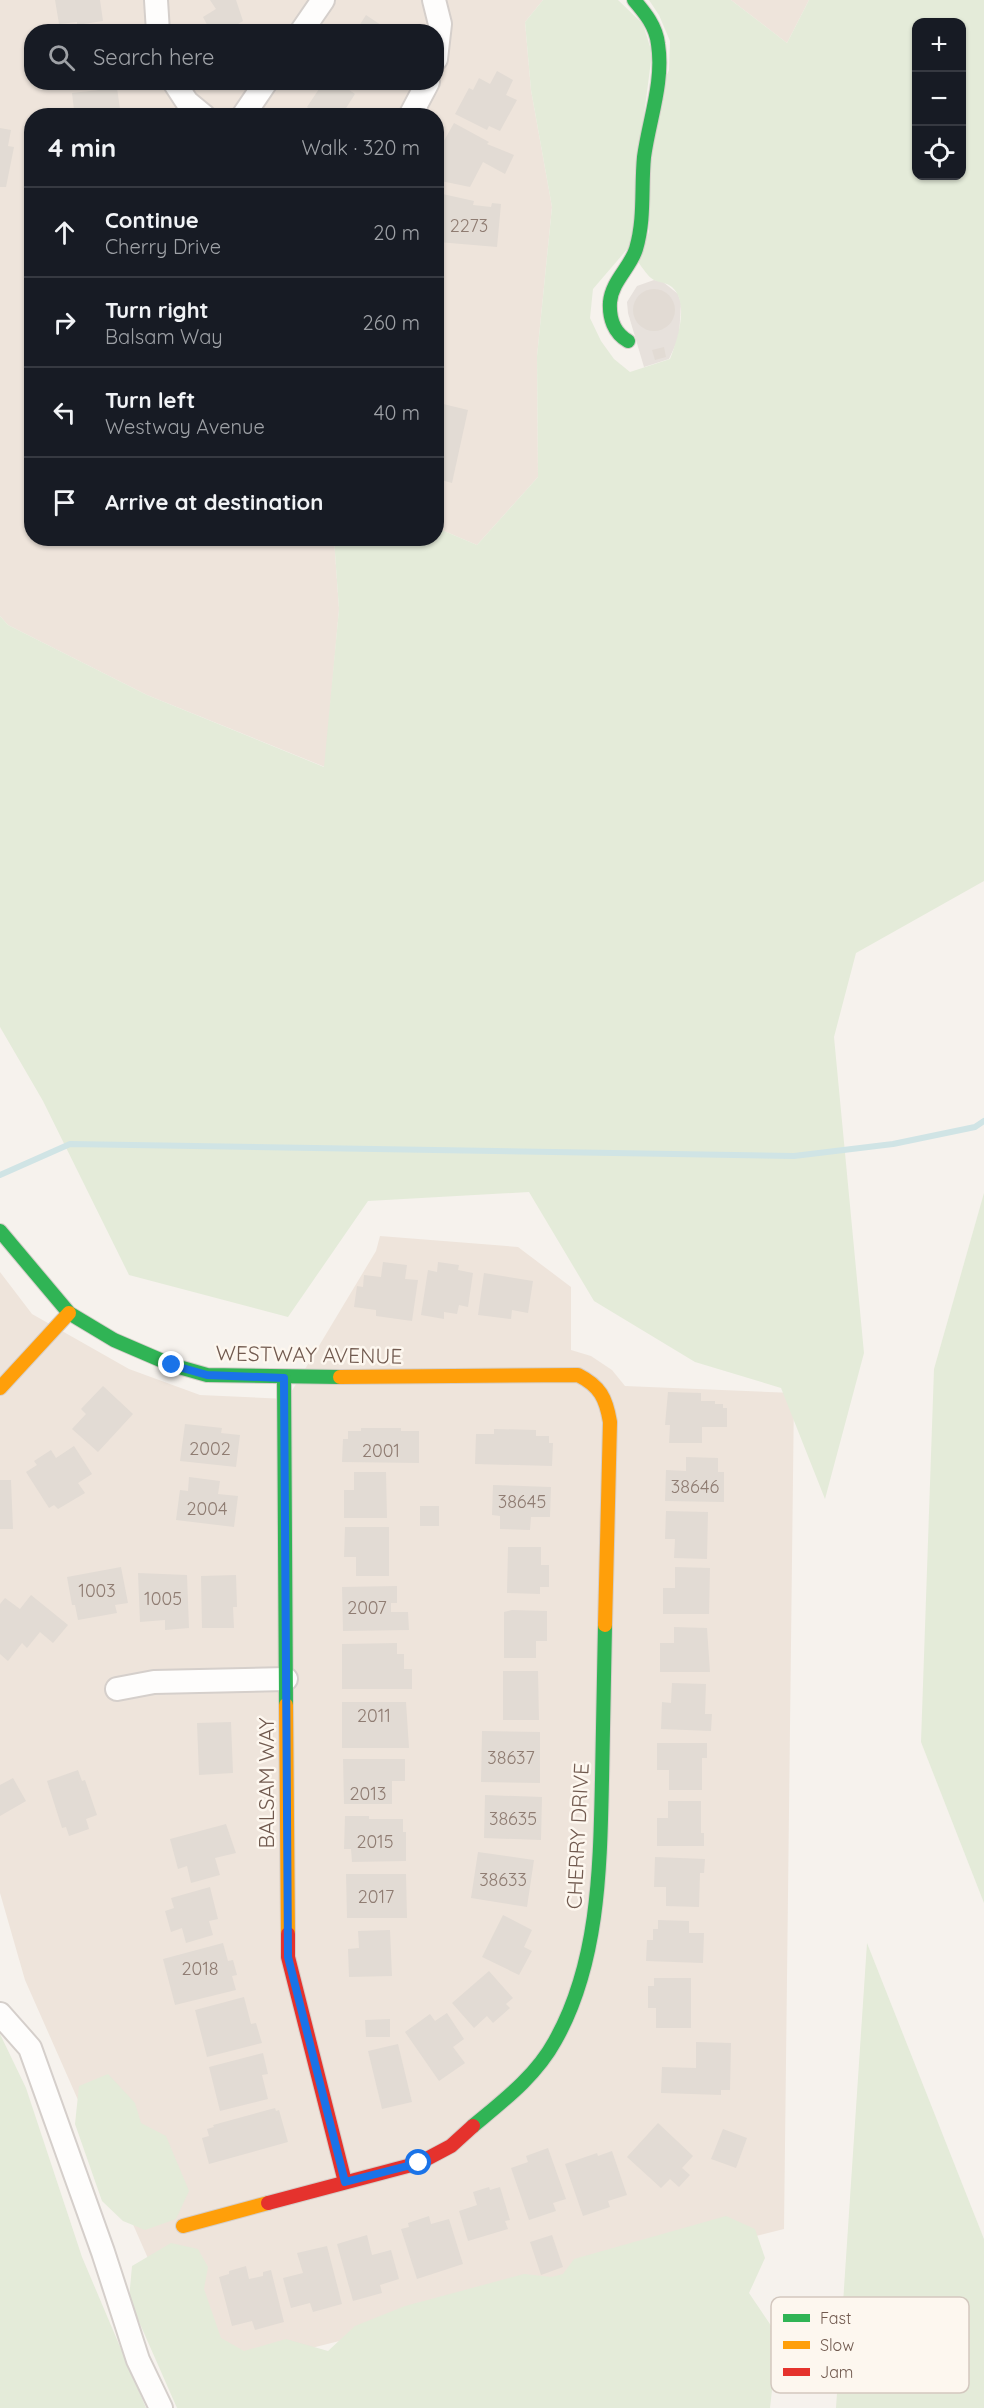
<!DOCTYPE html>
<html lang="en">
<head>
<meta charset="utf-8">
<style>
  :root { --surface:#171b24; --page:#20242c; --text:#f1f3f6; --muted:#9ea1a6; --line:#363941 }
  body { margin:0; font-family:Quicksand,sans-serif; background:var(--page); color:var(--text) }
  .controls { position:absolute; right:18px; top:18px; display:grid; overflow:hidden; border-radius:12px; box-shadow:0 2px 4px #0004 }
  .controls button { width:54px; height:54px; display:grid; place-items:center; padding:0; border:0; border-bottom:2px solid var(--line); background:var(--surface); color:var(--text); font:30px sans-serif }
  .stop { position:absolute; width:18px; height:18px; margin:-14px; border:4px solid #1a73e8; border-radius:50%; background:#fff }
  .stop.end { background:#1a73e8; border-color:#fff; box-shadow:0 2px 6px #0008 }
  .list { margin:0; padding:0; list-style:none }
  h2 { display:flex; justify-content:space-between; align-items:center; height:78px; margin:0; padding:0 24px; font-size:26px }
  h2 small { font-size:20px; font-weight:400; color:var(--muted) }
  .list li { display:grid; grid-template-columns:39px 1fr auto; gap:18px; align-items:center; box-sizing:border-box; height:90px; padding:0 24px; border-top:2px solid var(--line) }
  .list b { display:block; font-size:22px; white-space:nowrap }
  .list p { margin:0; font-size:20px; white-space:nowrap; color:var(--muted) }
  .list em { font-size:20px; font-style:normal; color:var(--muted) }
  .icon { flex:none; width:33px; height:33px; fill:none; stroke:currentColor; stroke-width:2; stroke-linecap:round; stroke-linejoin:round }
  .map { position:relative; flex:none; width:984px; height:2408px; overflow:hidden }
  .search { position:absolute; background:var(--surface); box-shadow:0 2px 4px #0004; left:24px; top:24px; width:420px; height:66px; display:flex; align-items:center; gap:15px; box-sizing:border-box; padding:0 21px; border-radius:24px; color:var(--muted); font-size:22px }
  .panel { position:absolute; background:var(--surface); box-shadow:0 2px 4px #0004; left:24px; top:108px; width:420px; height:438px; border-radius:24px }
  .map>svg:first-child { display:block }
  .residential { fill:#eee4db; fill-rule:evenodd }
  .industrial { fill:#e7e1dc }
  .green { fill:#e4ebd9; fill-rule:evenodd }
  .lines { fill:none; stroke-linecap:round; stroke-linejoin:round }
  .stream { stroke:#d0e4e5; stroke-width:6 }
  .building { fill:#e2dbd4 }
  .street-casing { stroke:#d5cfcb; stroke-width:26 }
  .fast-casing { stroke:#d5cec9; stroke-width:16 }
  .slow-casing { stroke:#d5cec9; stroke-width:16 }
  .jam-casing { stroke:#d5cec9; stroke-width:16 }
  .street { stroke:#fefdfc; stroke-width:22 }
  .fast { stroke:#30b455; stroke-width:14 }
  .slow { stroke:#ff9f0a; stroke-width:14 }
  .jam { stroke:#e5322d; stroke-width:14 }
  .route { stroke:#1a73e8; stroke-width:8 }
  .labels { text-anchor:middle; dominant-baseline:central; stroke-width:5; stroke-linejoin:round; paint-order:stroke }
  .number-label { font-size:18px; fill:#8f7c72 }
  .street-label { font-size:21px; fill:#715a4f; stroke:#fdf7ef }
  .key { fill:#fdf7ef; stroke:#d3c8bf; stroke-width:1.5 }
  .key-label { font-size:16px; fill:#715a4f }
</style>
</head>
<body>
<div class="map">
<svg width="984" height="2408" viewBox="0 0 984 2408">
  <rect width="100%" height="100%" fill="#f6f2ed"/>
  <g class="residential">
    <path d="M0,0H543L525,22L531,90L552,207L537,356L538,477L477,545L437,528L436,116H32V538L334,539L339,609L325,767L147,695L8,625L0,616ZM32,32H436V82H32Z"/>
    <path d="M731,0H809L787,43Z"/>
    <path d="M380,1236L518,1247L571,1287V1350L591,1356L612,1370L625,1386L794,1393L784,2229L200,2376L25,1980L0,1893V1272L32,1314L129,1369L200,1395L287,1399L376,1251Z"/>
  </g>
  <path class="industrial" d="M654,280L663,282L678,294L681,303L679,337L669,359L644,367L628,313L627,302L637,286Z"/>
  <g class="green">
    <path d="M543,0H618L643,24L652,53L639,154L637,210L629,247L593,289L590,318L601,341L614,359L630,372L670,359C677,341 690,303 672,287C666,282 660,283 654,280C648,277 642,267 638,262L649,232L650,163L653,125L662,86L669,70L670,41L659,15L649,0H731L787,43L809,0H984V881L856,953L834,1037L864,1353L825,1499L781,1388L695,1362L594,1301L529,1192L368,1201L288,1317L129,1275L43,1101L0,1027V616L8,625L147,695L324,767L339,609L334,539L436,538L437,528L477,545L538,477L537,356L552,207L531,90L525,22ZM916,22H962V176H916Z"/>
    <path d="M984,1193V1903L921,1742L934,1369Z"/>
    <path d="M867,1943L984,2239V2408H836Z"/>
    <path d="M0,2034L26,2088L82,2257L146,2408H0Z"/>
    <path d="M108,2074L135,2103L141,2123L166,2136L189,2191L176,2219L145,2230L123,2221L102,2201L75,2124L79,2086Z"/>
    <path d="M726,2216L755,2229L765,2258L749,2293L778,2336L770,2408H177L129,2299L132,2266L171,2243L198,2249L208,2267L204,2289L221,2338L244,2351L286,2339L328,2351L355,2326L405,2306L524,2274L551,2277L563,2274L574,2259Z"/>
  </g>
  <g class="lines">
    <path class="stream" d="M0,1175L70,1144L794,1156L893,1144L975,1127L984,1121"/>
  </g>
  <g class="building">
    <path d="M55,0H100L103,21L77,25V22L59,24Z"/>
    <path d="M210,0H236L243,21L233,27L234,30L232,32H211L203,17L216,9Z"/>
    <path d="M366,15L384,27L381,32H355Z"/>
    <path d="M497,71L513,80L506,95L517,100L500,131L489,126L487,130L455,114L469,88L473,90L479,78L490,84Z"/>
    <path d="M323,83L334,90L339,83L355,94L341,116H308L312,110L307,107Z"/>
    <path d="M117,88L120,109L122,108L123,116H66V111L74,110L72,93Z"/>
    <path d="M454,123L489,142L487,144L514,155L505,174L483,162L470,187L436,180V155Z"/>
    <path d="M0,128L11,130L8,146L14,147L6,187H0Z"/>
    <path d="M438,193L474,201L473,205L491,207L492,203L501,204L497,247L438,242Z"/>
    <circle cx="654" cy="310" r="21"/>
    <path d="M664,347L666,357L655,360L652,350Z"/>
    <path d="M439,403L468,410L452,483L441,480L440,487H436V410Z"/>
    <path d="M383,1262L407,1265L405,1279L418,1280L412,1321L376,1316V1310L354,1307L357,1286L363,1287L364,1275L381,1277Z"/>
    <path d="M438,1262L459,1265L458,1270L473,1273L468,1307L459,1305L457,1314L444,1312V1319L421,1315L428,1270L437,1272Z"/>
    <path d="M484,1273L533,1281L528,1313L512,1310L511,1319L478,1315Z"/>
    <path d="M103,1386L133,1414L98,1452L72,1429L86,1414L81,1409Z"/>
    <path d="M668,1392L701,1393V1401H715V1404H723V1408H727V1427H702V1443H669L670,1425H665Z"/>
    <path d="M185,1424L222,1428L221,1433L240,1435L236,1467L180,1461Z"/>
    <path d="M361,1428H401V1431H419V1463L342,1462L343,1439H348V1431H361Z"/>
    <path d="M494,1429L536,1430V1436H549V1443H553L552,1466L475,1464L476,1434H494Z"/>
    <path d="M74,1446L92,1474L78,1483L85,1493L58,1509L54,1505L49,1508L26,1472L37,1465L34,1461L51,1450L56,1458Z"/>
    <path d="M686,1457L718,1458V1472H724V1502L665,1501L666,1470L686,1471Z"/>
    <path d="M354,1472H386L387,1518H344V1490H354Z"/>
    <path d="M189,1477L220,1481L218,1494L238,1496L234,1527L176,1520L180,1490L188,1491Z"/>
    <path d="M0,1480H11L13,1529H0Z"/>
    <path d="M493,1485L551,1487L550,1517H531L530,1530L500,1529V1516L492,1515Z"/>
    <rect x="420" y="1506" width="19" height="20"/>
    <path d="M666,1511L708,1512L707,1559L674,1558L675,1539H665Z"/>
    <path d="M345,1527H389V1576H356V1557H344Z"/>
    <path d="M508,1547H541V1565H549V1587H540V1594L507,1593Z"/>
    <path d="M121,1567L128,1603L115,1605L117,1613L78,1620L75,1605H72L67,1577Z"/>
    <path d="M675,1567L710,1568L709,1614H663V1588H675Z"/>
    <path d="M138,1573L187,1575L189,1628L165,1630V1620L140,1622Z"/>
    <path d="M236,1575L237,1607H233L234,1628H202L201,1576Z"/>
    <path d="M397,1586V1603H391V1612H408L409,1630L343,1631L342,1587Z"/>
    <path d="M31,1595L68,1625L53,1643L40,1632L27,1648L22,1643L8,1661L0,1654V1604L5,1598L20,1609Z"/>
    <path d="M512,1610L547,1611V1641H536V1658H504V1612Z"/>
    <path d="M674,1627L707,1628L710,1672H660V1643H674Z"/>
    <path d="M397,1643V1654H404V1669H412V1689H342V1644Z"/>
    <path d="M503,1671H538L539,1720H503Z"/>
    <path d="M672,1683L706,1684L705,1714H712L711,1731L661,1729L662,1702L671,1703Z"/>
    <path d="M342,1702H406L409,1748H342Z"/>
    <path d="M231,1722L233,1773L199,1775L197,1723Z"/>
    <path d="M482,1731L540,1732V1783L481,1782Z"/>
    <path d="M657,1743H707V1758H702V1790H669V1770H657Z"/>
    <path d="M343,1759H405V1781H392V1804H344Z"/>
    <path d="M78,1770L82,1781L85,1780L97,1815L86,1819L89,1829L69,1836L66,1827L62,1828L47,1781Z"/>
    <path d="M13,1778L26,1801L0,1816V1785Z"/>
    <path d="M485,1795L542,1797L541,1840L484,1838Z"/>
    <path d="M668,1801H701V1833H704V1846H657V1818H668Z"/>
    <path d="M345,1816H369V1819H403V1832H406V1861L352,1862L351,1849H344Z"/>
    <path d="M226,1824L236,1853L215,1858L220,1875L191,1883L187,1866L178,1869L170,1839Z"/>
    <path d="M478,1852L534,1860L527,1907L471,1898Z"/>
    <path d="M655,1857L705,1859L704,1873H700L699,1907L666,1906V1887H654Z"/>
    <path d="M346,1874H406L407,1918H347Z"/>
    <path d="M210,1887L218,1919L209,1921L213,1935L186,1943L182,1928L171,1932L165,1911L174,1908L171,1898Z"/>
    <path d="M503,1915L532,1930L524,1947L532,1951L519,1975L482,1957Z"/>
    <path d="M658,1920L689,1921V1933H704L703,1963L646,1961L647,1940H653V1929H658Z"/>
    <path d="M390,1930L392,1976L349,1977L348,1949L359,1948L358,1931Z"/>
    <path d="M223,1943L228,1961L233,1960L237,1975L232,1976L236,1990L175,2005L163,1959Z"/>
    <path d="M489,1971L513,1998L506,2004L510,2008L493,2023L487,2016L474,2028L452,2003Z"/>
    <path d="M654,1978H691V2028H656V2008H648V1986H654Z"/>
    <path d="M244,1997L251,2024L256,2023L262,2043L207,2057L195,2010Z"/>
    <path d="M447,2013L464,2039L453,2047L465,2063L439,2081L405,2032L430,2014L435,2021Z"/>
    <path d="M390,2019V2037H366L365,2020Z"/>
    <path d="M696,2042L731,2043L730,2090H721V2095L661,2093L662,2067L696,2068Z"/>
    <path d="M398,2044L412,2102L382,2109L368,2051Z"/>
    <path d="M263,2053L268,2074L262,2075L268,2099L220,2111L209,2067Z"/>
    <path d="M275,2108L276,2111L279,2110L288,2142L209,2164L202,2138L209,2136L207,2129L214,2127L213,2125Z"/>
    <path d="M658,2123L693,2156L682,2168L690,2175L679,2187L670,2179L661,2188L627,2157Z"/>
    <path d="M723,2129L747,2138L736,2168L711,2159Z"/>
    <path d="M548,2148L566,2199L553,2203L556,2211L529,2220L511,2168L528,2162L526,2156Z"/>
    <path d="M612,2151L627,2195L608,2201L610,2207L583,2216L565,2164L597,2153L598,2156Z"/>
    <path d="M489,2187L490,2190L500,2187L510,2220L505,2221L508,2229L468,2241L459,2211L477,2205L473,2192Z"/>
    <path d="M429,2216L431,2224L449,2219L463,2264L417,2279L401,2229L409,2227L408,2223Z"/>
    <path d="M367,2235L372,2255L391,2250L399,2279L380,2285L382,2293L353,2301L337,2244Z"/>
    <path d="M552,2235L563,2267L541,2275L530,2242Z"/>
    <path d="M327,2246L342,2304L313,2312L310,2303L291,2308L283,2278L303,2273L297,2253Z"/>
    <path d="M246,2266L249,2279L263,2276V2272L271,2270L284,2322L255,2330L252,2321L232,2326L219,2277L229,2274V2271Z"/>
  </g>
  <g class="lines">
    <defs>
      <g id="street">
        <path d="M156,0L158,32"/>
        <path d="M434,0L440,24L436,59"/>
        <path d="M301,32L323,0"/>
        <path d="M174,82L187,102L204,116"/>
        <path d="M243,116L266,82"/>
        <path d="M410,116L428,82"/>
        <path d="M117,1689L154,1682L286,1679"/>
        <path d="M0,2014L30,2048L103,2252L138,2360L161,2408"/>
      </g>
      <g id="fast">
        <path d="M628,341C614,333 609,318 610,302C612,281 630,268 636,249C645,219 641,188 644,157C649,120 664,82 658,44C656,26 645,13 634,0"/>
        <path d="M0,1231L69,1313L114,1340L172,1365L207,1375L340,1377"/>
        <path d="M284,1378L286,1705"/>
        <path d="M473,2126C503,2101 536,2076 555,2041C599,1963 600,1868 602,1780C603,1728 604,1677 605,1625"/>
      </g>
      <g id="slow">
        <path d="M340,1377L578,1375C600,1386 606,1398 610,1422L605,1625"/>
        <path d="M0,1388L69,1313"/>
        <path d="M286,1705L288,1934"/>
        <path d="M183,2226L268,2203"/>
      </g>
      <g id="jam">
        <path d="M288,1934V1957L345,2182"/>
        <path d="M268,2203L419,2163L451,2146L473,2126"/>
      </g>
    </defs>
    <use href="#street" class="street-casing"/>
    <use href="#fast" class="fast-casing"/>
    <use href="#slow" class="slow-casing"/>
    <use href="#jam" class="jam-casing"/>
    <use href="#street" class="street"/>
    <use href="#fast" class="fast"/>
    <use href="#slow" class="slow"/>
    <use href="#jam" class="jam"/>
  </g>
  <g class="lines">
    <path class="route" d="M172,1365L207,1375L284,1378L288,1957L345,2182L419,2163"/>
  </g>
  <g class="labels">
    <g class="number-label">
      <text x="469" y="225">2273</text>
      <text x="210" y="1448">2002</text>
      <text x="381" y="1450">2001</text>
      <text x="695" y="1486">38646</text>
      <text x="522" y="1501">38645</text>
      <text x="207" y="1508">2004</text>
      <text x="97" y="1590">1003</text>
      <text x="163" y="1598">1005</text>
      <text x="367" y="1607">2007</text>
      <text x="374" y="1715">2011</text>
      <text x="511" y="1757">38637</text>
      <text x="368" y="1793">2013</text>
      <text x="513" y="1818">38635</text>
      <text x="375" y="1841">2015</text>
      <text x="503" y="1879">38633</text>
      <text x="376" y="1896">2017</text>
      <text x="200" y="1968">2018</text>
    </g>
    <g class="street-label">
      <text transform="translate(309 1354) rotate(1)">WESTWAY AVENUE</text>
      <text transform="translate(266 1783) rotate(-90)">BALSAM WAY</text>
      <text transform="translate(577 1836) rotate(-87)">CHERRY DRIVE</text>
    </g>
  </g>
  <rect x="771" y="2297" width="198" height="96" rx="9" class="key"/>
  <rect x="783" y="2314" width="27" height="8" fill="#30b455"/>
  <rect x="783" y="2341" width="27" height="8" fill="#ff9f0a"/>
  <rect x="783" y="2368" width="27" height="8" fill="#e5322d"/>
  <g class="key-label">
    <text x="820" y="2324">Fast</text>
    <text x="820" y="2351">Slow</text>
    <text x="820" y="2378">Jam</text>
  </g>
</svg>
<div class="controls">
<button>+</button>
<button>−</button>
<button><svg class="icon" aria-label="locate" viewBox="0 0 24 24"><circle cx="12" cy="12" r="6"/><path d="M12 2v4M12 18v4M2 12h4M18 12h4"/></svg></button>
</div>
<div class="stop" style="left:419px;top:2163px"></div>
<div class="stop end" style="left:172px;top:1365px"></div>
<div class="search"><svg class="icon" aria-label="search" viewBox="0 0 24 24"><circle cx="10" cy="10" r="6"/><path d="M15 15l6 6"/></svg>Search here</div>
<section class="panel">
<h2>4 min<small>Walk · 320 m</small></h2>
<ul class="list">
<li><svg class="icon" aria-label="ahead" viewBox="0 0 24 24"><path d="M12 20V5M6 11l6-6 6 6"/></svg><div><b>Continue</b><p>Cherry Drive</p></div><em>20 m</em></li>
<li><svg class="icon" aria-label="right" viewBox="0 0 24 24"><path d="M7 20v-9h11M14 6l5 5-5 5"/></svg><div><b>Turn right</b><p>Balsam Way</p></div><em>260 m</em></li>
<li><svg class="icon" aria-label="left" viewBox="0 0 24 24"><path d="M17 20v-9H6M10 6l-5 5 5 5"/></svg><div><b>Turn left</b><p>Westway Avenue</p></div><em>40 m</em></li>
<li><svg class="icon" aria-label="arrive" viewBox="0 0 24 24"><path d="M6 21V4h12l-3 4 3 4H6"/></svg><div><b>Arrive at destination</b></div></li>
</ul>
</section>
</div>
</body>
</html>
